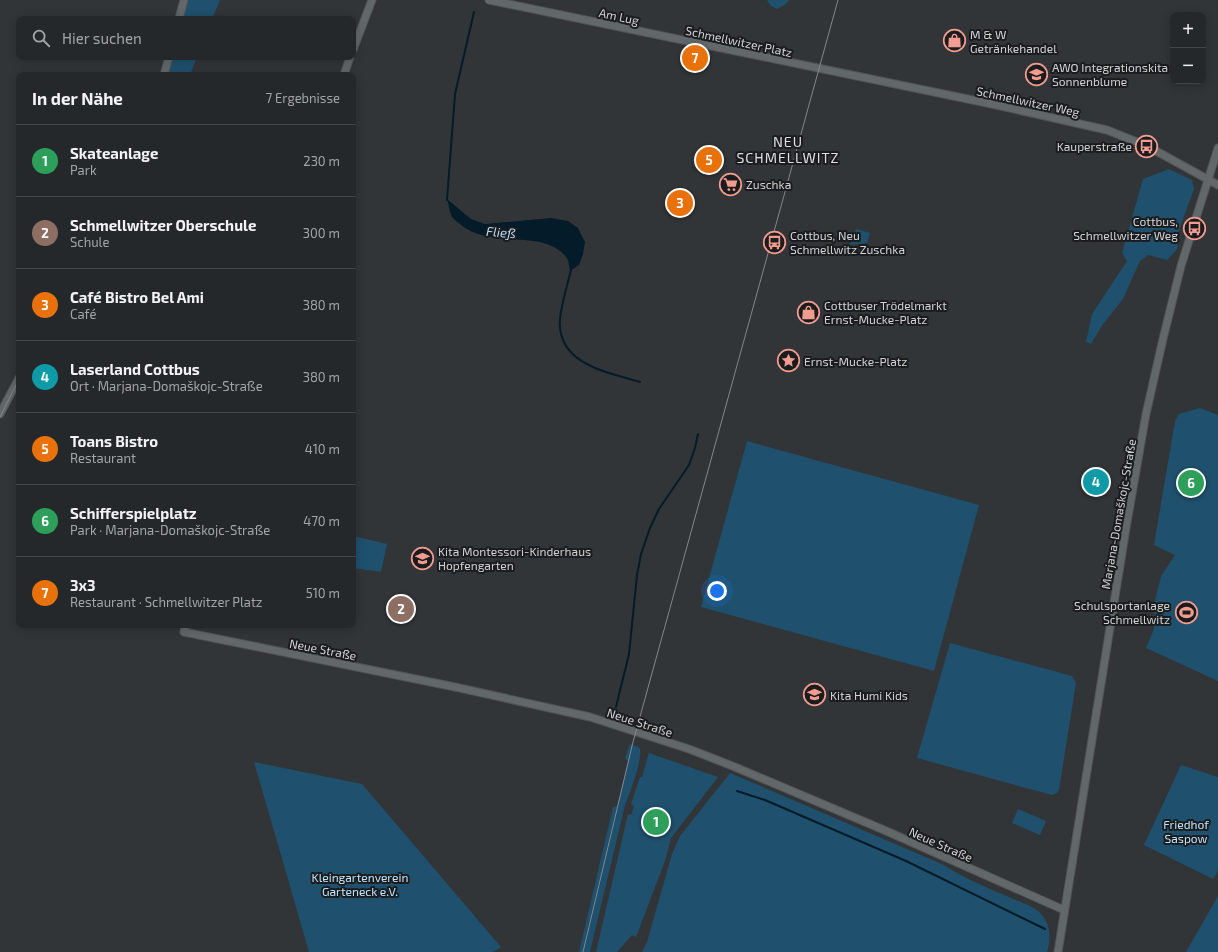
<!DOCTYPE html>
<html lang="de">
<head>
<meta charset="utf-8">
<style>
  :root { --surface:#25282a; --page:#2d3032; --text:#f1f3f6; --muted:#a3a6a8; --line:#424447; --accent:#95b2f1 }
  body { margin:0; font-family:"Exo 2",sans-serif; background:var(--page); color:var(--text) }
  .controls { position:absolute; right:12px; top:12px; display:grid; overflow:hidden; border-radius:8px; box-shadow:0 2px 10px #0003 }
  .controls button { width:36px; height:36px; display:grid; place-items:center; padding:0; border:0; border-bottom:1px solid var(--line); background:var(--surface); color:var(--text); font:20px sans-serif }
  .you { position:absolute; left:717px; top:591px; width:14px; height:14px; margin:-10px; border:3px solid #fff; border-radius:50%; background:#1a73e8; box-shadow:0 0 0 6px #1a73e833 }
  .badge { display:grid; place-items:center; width:26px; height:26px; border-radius:50%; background:var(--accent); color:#fff; font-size:13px; font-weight:700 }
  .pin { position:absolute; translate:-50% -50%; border:2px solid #fff; box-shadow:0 1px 4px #0006 }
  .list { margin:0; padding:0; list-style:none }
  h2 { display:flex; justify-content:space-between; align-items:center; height:52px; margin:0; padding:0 16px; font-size:17px }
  h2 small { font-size:13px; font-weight:400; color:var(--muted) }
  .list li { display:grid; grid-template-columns:26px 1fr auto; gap:12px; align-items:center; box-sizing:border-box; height:72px; padding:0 16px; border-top:1px solid var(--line) }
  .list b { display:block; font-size:15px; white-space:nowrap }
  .list p { margin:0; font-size:13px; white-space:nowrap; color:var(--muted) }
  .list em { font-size:13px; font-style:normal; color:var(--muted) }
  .icon { flex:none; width:22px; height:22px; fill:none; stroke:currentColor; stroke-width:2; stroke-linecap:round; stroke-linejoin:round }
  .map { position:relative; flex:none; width:1218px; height:952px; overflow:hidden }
  .search { position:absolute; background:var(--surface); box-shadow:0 2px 10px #0003; left:16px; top:16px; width:340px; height:44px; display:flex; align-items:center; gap:10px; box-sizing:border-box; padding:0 14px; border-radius:8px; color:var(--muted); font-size:15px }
  .panel { position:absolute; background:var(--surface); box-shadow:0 2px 10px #0003; left:16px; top:72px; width:340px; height:556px; border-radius:8px }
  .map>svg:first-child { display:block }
  .green { fill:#1f506d }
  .water { fill:#041b29 }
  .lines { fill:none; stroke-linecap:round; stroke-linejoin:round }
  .stream { stroke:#041b29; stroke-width:2 }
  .tertiary-casing { stroke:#505456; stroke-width:9 }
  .tertiary { stroke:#62676a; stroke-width:7 }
  .tram { stroke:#84878a; stroke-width:1 }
  .labels { text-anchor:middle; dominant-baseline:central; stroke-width:4; stroke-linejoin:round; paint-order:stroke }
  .street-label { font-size:12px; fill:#d1d3d5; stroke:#1a1c1e }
  .poi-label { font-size:12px; fill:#d1d3d5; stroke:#1a1c1e; text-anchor:start }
  .park-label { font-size:12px; fill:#bfe4fd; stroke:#1a1c1e }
  .water-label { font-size:13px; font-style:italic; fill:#b4d9f2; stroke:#1a1c1e }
  .quarter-label { font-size:14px; letter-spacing:1px; fill:#dce1e5; stroke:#1a1c1e }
</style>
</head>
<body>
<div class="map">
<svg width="1218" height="952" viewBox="0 0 1218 952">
  <rect width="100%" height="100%" fill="#313538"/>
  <g class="green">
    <path d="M188,0H220L212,19H183Z"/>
    <path d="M767,0H789L786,4L777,9L771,6Z"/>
    <path d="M172,57H197L190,75H167Z"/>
    <path d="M1169,169L1192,180L1194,189L1176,238L1178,248L1167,260L1148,255L1140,261L1123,299L1103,324L1091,344L1086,342L1092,314L1127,261L1122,253L1143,179Z"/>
    <path d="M856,229L870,233L867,243L850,245Z"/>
    <path d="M1200,408L1218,415V681L1146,648L1154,629L1155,601L1161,576L1175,555L1154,545L1175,421L1179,414Z"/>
    <path d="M747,441L979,505L934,671L701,607Z"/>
    <path d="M353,536L387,544L381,572L353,568Z"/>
    <path d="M950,643L1072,676L1076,683L1059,790L1057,793L1052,795L917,758Z"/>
    <path d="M630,744L638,747L640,749C642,762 630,792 625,805L590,952H579L613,807L617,806L628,761L625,758Z"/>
    <path d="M649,753L718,777L671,838L665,861L636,937L632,935L617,952H596L628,814L631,815L634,806L631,804L640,777H642Z"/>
    <path d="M254,762L362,784L501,947L493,952H309Z"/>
    <path d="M1181,765L1218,777V871L1213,879L1144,845Z"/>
    <path d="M730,773L944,865C965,879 988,888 1011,898C1020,902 1034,906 1041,914C1051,925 1051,939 1047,952H642L647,942L672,854L680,836Z"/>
    <path d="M1018,809L1046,821L1040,835L1012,823Z"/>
    <path d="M1218,896V952H1186Z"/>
  </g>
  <path class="water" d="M447,199L471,219L485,224L551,218L568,221L578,228L585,242L583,254L579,265L570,271C569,267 569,260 566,257C545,229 490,249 461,225C458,222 454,220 452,217C449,211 449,204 447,199Z"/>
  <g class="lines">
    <g class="stream">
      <path d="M447,200L455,94L474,12"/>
      <path d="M571,270C567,286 562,302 560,318C556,364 606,372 640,382"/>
      <path d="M616,707L629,654L637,575L641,554L650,528L659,509L689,465L695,448L698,434"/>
      <path d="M737,791L765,800L906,861L1045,929"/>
    </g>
    <defs>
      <g id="tertiary">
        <path d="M489,0L987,103L1107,130L1147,146L1218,185"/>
        <path d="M179,19L184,0"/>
        <path d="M353,50L372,0"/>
        <path d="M164,75L169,57"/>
        <path d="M344,75L350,57"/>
        <path d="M0,414L19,378"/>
        <path d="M185,625L184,632L455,687L590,717L689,749L735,767L884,830L1064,910"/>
        <path d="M1058,952L1126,528L1146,414L1163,339L1181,266L1218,148"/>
      </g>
    </defs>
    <use href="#tertiary" class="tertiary-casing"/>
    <use href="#tertiary" class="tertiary"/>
    <g class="tram">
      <path d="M0,417L19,379"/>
      <path d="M583,952L633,742L838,0"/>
    </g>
  </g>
  <defs>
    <symbol id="shop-ring" viewBox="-11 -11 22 22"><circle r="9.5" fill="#1a1c1e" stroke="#f59c90" stroke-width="1.5"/><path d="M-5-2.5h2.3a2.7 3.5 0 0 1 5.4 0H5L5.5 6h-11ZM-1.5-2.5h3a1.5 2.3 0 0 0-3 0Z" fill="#f59c90"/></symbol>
    <symbol id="school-ring" viewBox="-11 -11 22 22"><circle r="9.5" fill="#1a1c1e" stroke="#f59c90" stroke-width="1.5"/><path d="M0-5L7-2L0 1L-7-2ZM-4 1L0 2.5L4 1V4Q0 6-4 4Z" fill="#f59c90"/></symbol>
    <symbol id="bus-ring" viewBox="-11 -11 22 22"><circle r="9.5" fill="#1a1c1e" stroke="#f59c90" stroke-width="1.5"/><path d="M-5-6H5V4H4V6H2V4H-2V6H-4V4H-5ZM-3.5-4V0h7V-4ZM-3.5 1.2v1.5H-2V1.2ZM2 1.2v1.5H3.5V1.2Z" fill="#f59c90"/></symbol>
    <symbol id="supermarket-ring" viewBox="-11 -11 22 22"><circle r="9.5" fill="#1a1c1e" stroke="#f59c90" stroke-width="1.5"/><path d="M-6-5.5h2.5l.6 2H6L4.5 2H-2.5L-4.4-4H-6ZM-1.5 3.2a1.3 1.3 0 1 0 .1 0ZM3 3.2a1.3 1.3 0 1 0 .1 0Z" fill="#f59c90"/></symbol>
    <symbol id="sight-ring" viewBox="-11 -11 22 22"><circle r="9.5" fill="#1a1c1e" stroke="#f59c90" stroke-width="1.5"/><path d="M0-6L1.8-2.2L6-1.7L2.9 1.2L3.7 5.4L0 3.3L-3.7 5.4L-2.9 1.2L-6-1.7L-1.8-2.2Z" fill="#f59c90"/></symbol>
    <symbol id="stadium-ring" viewBox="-11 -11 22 22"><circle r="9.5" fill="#1a1c1e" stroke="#f59c90" stroke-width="1.5"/><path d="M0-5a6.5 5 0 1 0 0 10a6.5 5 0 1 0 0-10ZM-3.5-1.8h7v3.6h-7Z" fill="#f59c90"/></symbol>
  </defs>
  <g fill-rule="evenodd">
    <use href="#shop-ring" x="942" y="28" width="25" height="25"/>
    <use href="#school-ring" x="1024" y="62" width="25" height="25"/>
    <use href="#bus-ring" x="1134" y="134" width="25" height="25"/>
    <use href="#supermarket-ring" x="718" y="172" width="25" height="25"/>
    <use href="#bus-ring" x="1182" y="216" width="25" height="25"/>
    <use href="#bus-ring" x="762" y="230" width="25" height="25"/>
    <use href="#shop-ring" x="796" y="300" width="25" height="25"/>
    <use href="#sight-ring" x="776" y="348" width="25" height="25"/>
    <use href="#school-ring" x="410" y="546" width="25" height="25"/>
    <use href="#stadium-ring" x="1174" y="600" width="25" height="25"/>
    <use href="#school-ring" x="802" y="682" width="25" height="25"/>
  </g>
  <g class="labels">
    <g class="street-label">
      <text transform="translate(619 16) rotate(12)">Am Lug</text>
      <text transform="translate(739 41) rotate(12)">Schmellwitzer Platz</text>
      <text transform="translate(1028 101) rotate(12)">Schmellwitzer Weg</text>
      <text transform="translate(1118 514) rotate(-80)">Marjana-Domaškojc-Straße</text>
      <text transform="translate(323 649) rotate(11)">Neue Straße</text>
      <text transform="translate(640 722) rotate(18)">Neue Straße</text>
      <text transform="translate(941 844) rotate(24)">Neue Straße</text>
    </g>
    <g class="poi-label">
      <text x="970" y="34">M &amp; W<tspan x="970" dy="14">Getränkehandel</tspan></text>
      <text x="1052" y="67">AWO Integrationskita<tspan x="1052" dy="14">Sonnenblume</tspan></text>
      <text x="1132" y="146" text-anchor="end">Kauperstraße</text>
      <text x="746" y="184">Zuschka</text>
      <text x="1178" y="221" text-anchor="end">Cottbus,<tspan x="1178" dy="14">Schmellwitzer Weg</tspan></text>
      <text x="790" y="235">Cottbus, Neu<tspan x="790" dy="14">Schmellwitz Zuschka</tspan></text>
      <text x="824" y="305">Cottbuser Trödelmarkt<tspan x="824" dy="14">Ernst-Mucke-Platz</tspan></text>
      <text x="804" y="361">Ernst-Mucke-Platz</text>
      <text x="438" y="551">Kita Montessori-Kinderhaus<tspan x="438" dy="14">Hopfengarten</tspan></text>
      <text x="1170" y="605" text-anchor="end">Schulsportanlage<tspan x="1170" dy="14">Schmellwitz</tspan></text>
      <text x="830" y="695">Kita Humi Kids</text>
    </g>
    <g class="park-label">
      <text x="1186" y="824">Friedhof<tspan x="1186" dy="14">Saspow</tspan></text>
      <text x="360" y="877">Kleingartenverein<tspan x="360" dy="14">Garteneck e.V.</tspan></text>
    </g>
    <g class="water-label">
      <text transform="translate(501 232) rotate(5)">Fließ</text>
    </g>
    <g class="quarter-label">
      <text x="788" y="141">NEU<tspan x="788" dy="16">SCHMELLWITZ</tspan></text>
    </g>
  </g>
</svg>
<div class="controls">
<button>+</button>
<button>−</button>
</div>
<div class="you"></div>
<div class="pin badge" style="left:656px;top:822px;background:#2e9e5b">1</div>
<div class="pin badge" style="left:401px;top:609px;background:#8d6e63">2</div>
<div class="pin badge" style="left:680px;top:203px;background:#e8710a">3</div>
<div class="pin badge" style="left:1096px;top:482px;background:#0f9aa8">4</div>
<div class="pin badge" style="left:709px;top:160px;background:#e8710a">5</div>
<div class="pin badge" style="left:1191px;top:483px;background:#2e9e5b">6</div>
<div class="pin badge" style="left:695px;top:58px;background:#e8710a">7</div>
<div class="search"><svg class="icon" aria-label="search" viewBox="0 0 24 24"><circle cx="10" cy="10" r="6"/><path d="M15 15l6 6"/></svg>Hier suchen</div>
<section class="panel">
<h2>In der Nähe<small>7 Ergebnisse</small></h2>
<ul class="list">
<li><span class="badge" style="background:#2e9e5b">1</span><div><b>Skateanlage</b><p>Park</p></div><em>230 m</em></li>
<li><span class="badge" style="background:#8d6e63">2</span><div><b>Schmellwitzer Oberschule</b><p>Schule</p></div><em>300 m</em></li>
<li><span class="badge" style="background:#e8710a">3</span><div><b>Café Bistro Bel Ami</b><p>Café</p></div><em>380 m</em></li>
<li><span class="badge" style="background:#0f9aa8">4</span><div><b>Laserland Cottbus</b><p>Ort · Marjana-Domaškojc-Straße</p></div><em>380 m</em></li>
<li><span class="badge" style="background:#e8710a">5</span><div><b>Toans Bistro</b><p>Restaurant</p></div><em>410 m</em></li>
<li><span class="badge" style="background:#2e9e5b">6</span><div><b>Schifferspielplatz</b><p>Park · Marjana-Domaškojc-Straße</p></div><em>470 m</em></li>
<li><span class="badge" style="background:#e8710a">7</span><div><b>3x3</b><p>Restaurant · Schmellwitzer Platz</p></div><em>510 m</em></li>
</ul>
</section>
</div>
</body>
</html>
